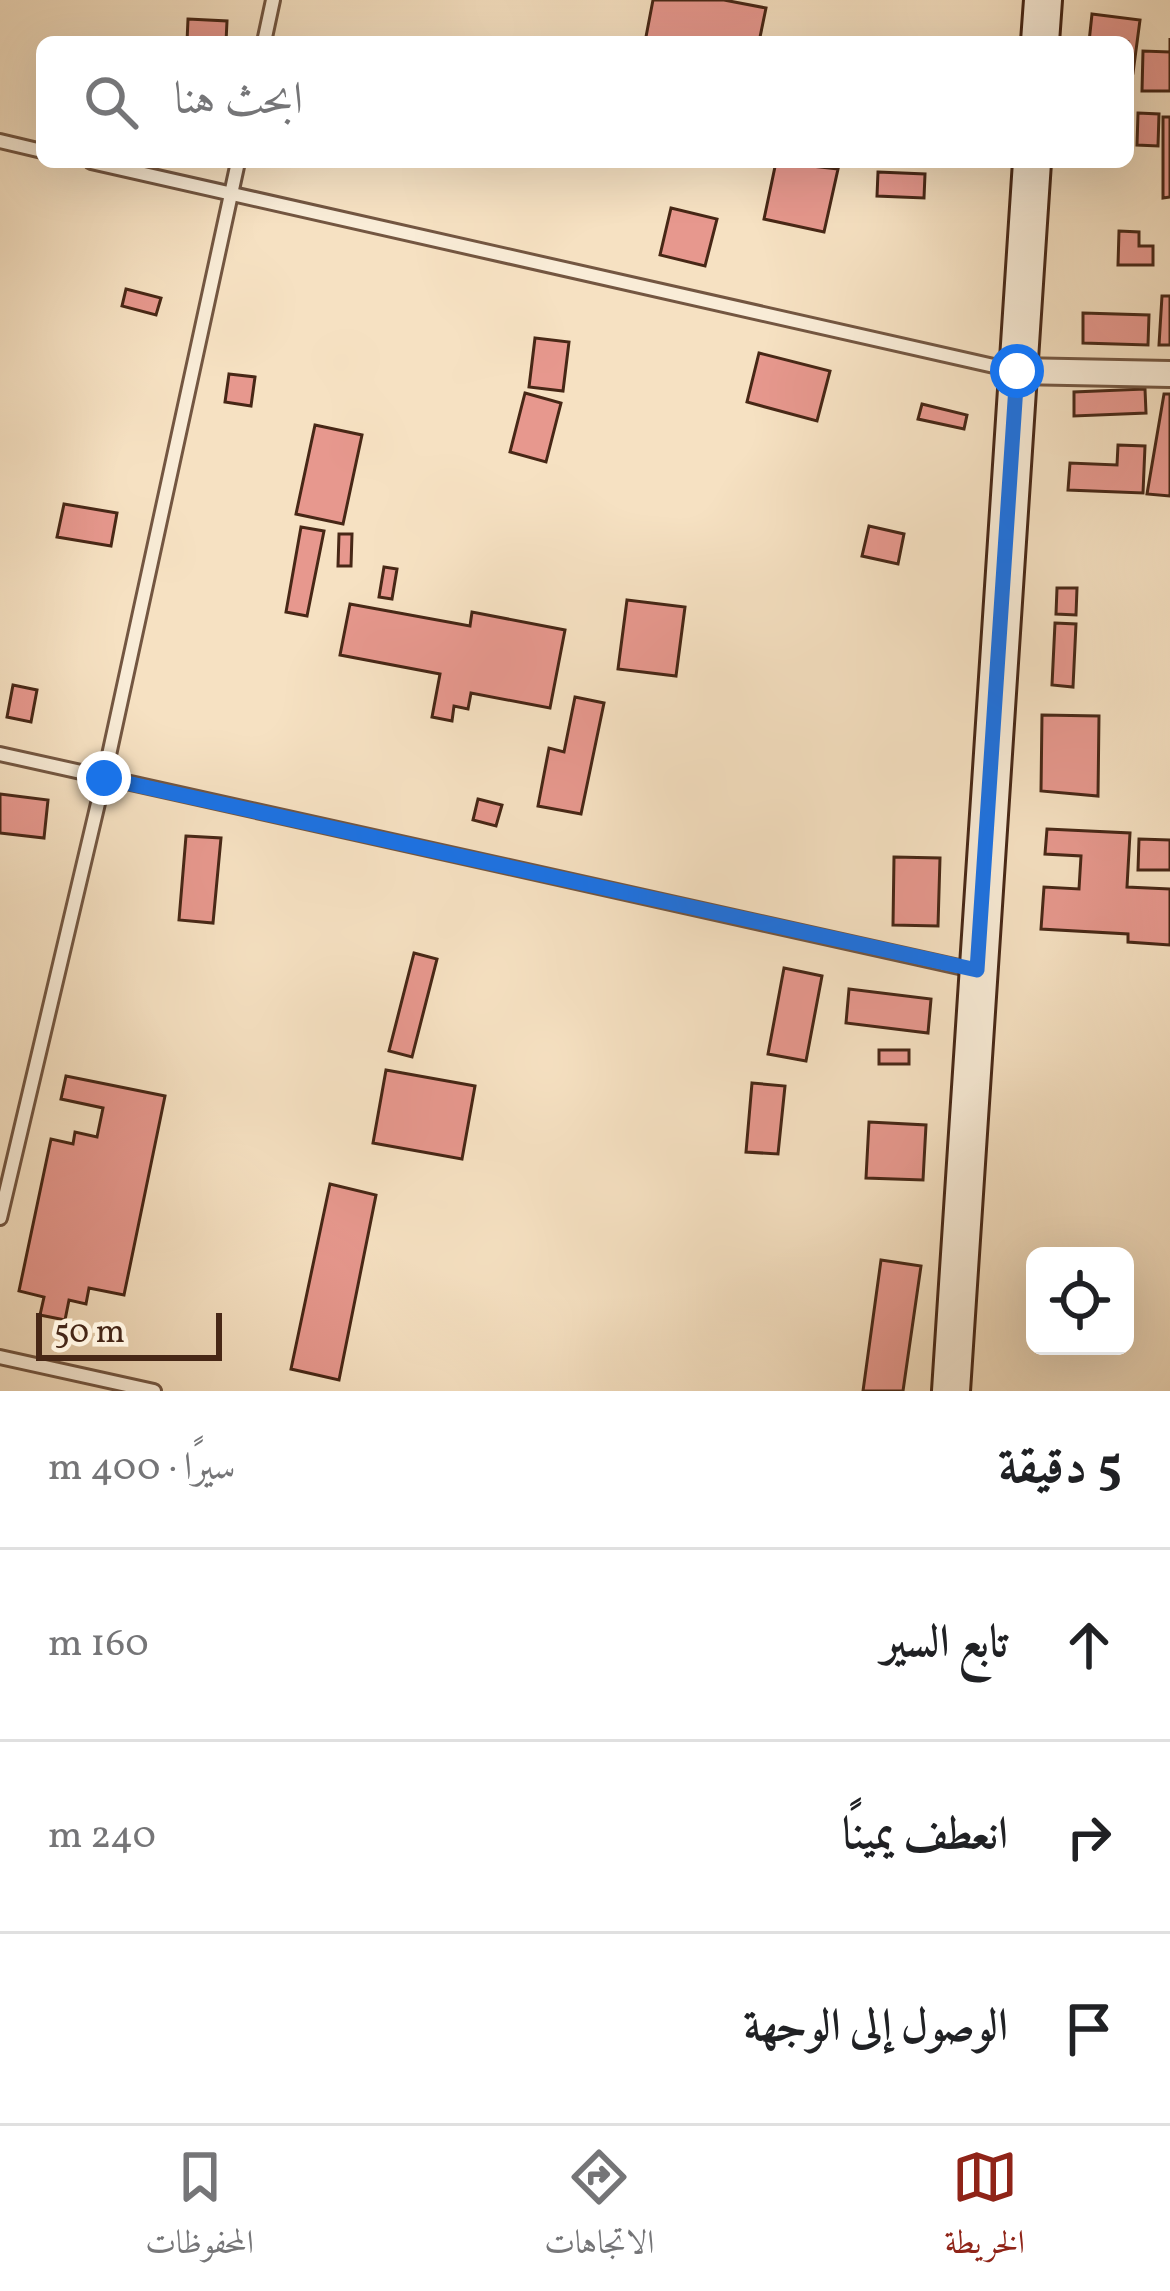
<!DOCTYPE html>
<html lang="ar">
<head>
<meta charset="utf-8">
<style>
  :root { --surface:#fff; --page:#f2f2f2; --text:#202124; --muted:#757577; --line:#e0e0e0; --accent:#8f2418 }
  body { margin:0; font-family:Vollkorn,Amiri,serif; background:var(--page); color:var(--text); direction:rtl }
  .controls { position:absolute; right:36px; bottom:36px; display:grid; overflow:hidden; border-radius:18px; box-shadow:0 12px 48px #0002 }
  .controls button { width:108px; height:108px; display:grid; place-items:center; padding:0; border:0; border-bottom:3px solid var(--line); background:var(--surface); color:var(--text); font:60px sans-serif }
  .scale { position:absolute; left:36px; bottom:30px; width:186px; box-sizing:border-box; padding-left:12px; border:6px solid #472716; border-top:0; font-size:33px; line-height:42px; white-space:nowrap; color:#472716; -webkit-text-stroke:9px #f9ecd7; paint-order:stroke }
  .stop { position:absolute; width:36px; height:36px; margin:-27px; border:9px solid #1a73e8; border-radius:50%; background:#fff }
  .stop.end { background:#1a73e8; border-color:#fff; box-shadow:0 3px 12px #0008 }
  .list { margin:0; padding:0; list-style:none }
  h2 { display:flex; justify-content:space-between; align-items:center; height:156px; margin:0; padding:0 48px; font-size:51px }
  h2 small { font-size:39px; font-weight:400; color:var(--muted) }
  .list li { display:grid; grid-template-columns:78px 1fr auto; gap:36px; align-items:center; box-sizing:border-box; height:192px; padding:0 48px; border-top:3px solid var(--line) }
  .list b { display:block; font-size:45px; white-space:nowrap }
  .list em { font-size:39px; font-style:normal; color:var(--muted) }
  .icon { flex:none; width:66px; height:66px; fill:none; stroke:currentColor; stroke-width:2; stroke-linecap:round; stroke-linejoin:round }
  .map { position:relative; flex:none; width:1170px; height:1391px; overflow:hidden; direction:ltr }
  .search { position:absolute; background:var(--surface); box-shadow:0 12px 48px #0002; left:36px; right:36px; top:36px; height:132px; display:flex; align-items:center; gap:30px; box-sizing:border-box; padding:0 42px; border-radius:18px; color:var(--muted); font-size:45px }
  .sheet { height:732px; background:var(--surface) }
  nav { display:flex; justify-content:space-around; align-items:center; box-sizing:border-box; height:168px; border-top:3px solid var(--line); background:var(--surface); font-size:33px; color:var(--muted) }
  nav a { display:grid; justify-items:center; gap:6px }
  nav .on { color:var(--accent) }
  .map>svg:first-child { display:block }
  .building { fill:#e7988e; stroke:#472716; stroke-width:3 }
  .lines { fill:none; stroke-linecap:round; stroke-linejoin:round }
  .lane-casing { stroke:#735641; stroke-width:18 }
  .street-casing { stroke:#735641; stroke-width:30 }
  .secondary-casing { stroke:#472716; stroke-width:42 }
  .lane { stroke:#f9ecd7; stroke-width:12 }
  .street { stroke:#f9ecd7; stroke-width:24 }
  .secondary { stroke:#f9ecd7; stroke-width:36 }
  .route { stroke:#1a73e8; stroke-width:15 }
</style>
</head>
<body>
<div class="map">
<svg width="1170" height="1391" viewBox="0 0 1170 1391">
  <rect width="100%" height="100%" fill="#f6e1c2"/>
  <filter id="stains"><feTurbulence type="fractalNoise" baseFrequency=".00167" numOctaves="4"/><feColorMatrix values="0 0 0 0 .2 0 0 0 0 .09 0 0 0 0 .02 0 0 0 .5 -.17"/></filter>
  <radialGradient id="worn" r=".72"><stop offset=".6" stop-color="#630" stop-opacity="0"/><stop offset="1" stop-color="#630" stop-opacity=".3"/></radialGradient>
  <g class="building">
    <path d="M653,0H724L766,8L759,42H645Z"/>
    <path d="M1092,14L1140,20L1133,73L1128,72V42H1089Z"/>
    <path d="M188,19L227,21L226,42H187Z"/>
    <path d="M1170,38V91H1142L1143,51L1170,52Z"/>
    <path d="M1138,113L1159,114L1158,146L1137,145Z"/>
    <path d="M1163,117H1170V197L1163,198Z"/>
    <path d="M776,162L838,169L824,232L764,219Z"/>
    <path d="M878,172L925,174L924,198L877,196Z"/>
    <path d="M671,208L717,219L705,266L660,255Z"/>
    <path d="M1119,231L1139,232V246H1153V265H1118Z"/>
    <path d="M126,289L161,298L156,315L122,306Z"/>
    <path d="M1162,296H1170V345H1159Z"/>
    <path d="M1083,313L1149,315L1148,345L1083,343Z"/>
    <path d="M535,338L569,342L563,391L529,387Z"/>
    <path d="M759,353L830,371L817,421L747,402Z"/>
    <path d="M229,374L255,377L251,406L225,402Z"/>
    <path d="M1145,389L1146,413L1074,416V392Z"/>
    <path d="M525,393L561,403L546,462L510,452Z"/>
    <path d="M1164,394H1170V496L1147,494Z"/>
    <path d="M922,404L967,415L964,429L918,419Z"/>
    <path d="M315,425L362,435L343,524L296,514Z"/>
    <path d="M1118,445L1145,446L1143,493L1068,490L1070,463L1117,465Z"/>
    <path d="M64,504L117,513L111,546L57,537Z"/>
    <path d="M869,526L904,534L898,564L862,556Z"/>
    <path d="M301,527L324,531L307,616L286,612Z"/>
    <path d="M339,534H352L351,566H338Z"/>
    <path d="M384,567L397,569L392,599L379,597Z"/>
    <path d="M1057,588H1077L1076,615L1056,614Z"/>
    <path d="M627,600L685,607L676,676L618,669Z"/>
    <path d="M350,604L470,626L472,612L565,630L550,708L471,693L468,709L454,706L452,721L432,717L440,674L340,655Z"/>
    <path d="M1055,623L1076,624L1073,687L1052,685Z"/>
    <path d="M13,685L37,690L31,722L7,717Z"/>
    <path d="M575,697L604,703L581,814L538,806L549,748L564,752Z"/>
    <path d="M1042,715L1099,716L1098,796L1041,791Z"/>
    <path d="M0,794L48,800L44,838L0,833Z"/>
    <path d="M478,799L502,805L496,826L473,820Z"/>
    <path d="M1047,829L1130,833L1127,887L1170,889V945L1128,942V934L1041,929L1044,887L1079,889L1081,856L1045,854Z"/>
    <path d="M186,836L221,838L213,923L179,920Z"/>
    <path d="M1139,839L1170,840V870H1138Z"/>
    <path d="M894,857L940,858L938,926L893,925Z"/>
    <path d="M414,953L437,959L412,1057L389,1051Z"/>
    <path d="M784,968L822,976L806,1061L768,1054Z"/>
    <path d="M849,989L931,999L928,1033L846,1023Z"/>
    <rect x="879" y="1050" width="30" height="14"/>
    <path d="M386,1070L475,1086L462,1159L373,1143Z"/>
    <path d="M66,1076L165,1096L124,1295L89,1288L86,1304L69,1300L65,1320L40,1315L44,1297L19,1291L51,1139L73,1144L75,1132L97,1137L103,1108L61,1099Z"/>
    <path d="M752,1083L785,1086L778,1154L746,1152Z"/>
    <path d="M869,1122L926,1125L923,1180L866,1178Z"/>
    <path d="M330,1184L376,1195L339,1380L291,1369Z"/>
    <path d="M881,1260L921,1266L903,1391H863Z"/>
  </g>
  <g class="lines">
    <defs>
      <g id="lane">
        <path d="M264,42L273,0"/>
        <path d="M0,141L42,151"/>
        <path d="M91,162L1016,371"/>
        <path d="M0,754L977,971"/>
        <path d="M0,1218L104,778L238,162"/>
        <path d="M0,1357L154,1391"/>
      </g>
      <path id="street" d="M1017,371L1170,374"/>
      <g id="secondary">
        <path d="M1040,42L1043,0"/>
        <path d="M951,1391L1032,162"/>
      </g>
    </defs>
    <use href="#lane" class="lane-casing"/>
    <use href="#street" class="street-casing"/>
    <use href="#secondary" class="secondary-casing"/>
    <use href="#lane" class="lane"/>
    <use href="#street" class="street"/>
    <use href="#secondary" class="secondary"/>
  </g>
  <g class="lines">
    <path class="route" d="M104,778L977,970L1017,371"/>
  </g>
  <rect width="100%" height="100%" filter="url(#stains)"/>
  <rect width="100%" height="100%" fill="url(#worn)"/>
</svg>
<div class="controls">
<button><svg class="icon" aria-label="locate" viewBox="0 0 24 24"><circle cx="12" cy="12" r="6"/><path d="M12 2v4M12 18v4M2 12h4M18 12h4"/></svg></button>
</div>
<div class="scale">50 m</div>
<div class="stop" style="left:1017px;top:371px"></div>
<div class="stop end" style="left:104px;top:778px"></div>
<div class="search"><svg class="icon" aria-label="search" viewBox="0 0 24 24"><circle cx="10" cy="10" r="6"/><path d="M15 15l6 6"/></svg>ابحث هنا</div>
</div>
<section class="sheet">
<h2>5 دقيقة<small>سيرًا · 400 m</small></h2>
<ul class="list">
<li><svg class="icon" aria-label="ahead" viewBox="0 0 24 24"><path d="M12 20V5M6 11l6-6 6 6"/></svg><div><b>تابع السير</b></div><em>160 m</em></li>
<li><svg class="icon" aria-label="right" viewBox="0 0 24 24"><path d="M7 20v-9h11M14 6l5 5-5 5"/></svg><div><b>انعطف يمينًا</b></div><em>240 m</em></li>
<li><svg class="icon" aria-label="arrive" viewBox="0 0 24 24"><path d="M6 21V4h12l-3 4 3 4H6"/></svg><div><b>الوصول إلى الوجهة</b></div></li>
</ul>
</section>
<nav>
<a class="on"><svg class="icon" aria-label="map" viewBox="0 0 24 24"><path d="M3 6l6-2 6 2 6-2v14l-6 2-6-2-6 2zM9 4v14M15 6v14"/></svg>الخريطة</a>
<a><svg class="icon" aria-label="directions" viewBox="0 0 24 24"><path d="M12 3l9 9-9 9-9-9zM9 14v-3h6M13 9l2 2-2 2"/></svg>الاتجاهات</a>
<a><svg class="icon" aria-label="saved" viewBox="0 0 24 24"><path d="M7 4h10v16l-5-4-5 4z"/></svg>المحفوظات</a>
</nav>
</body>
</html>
